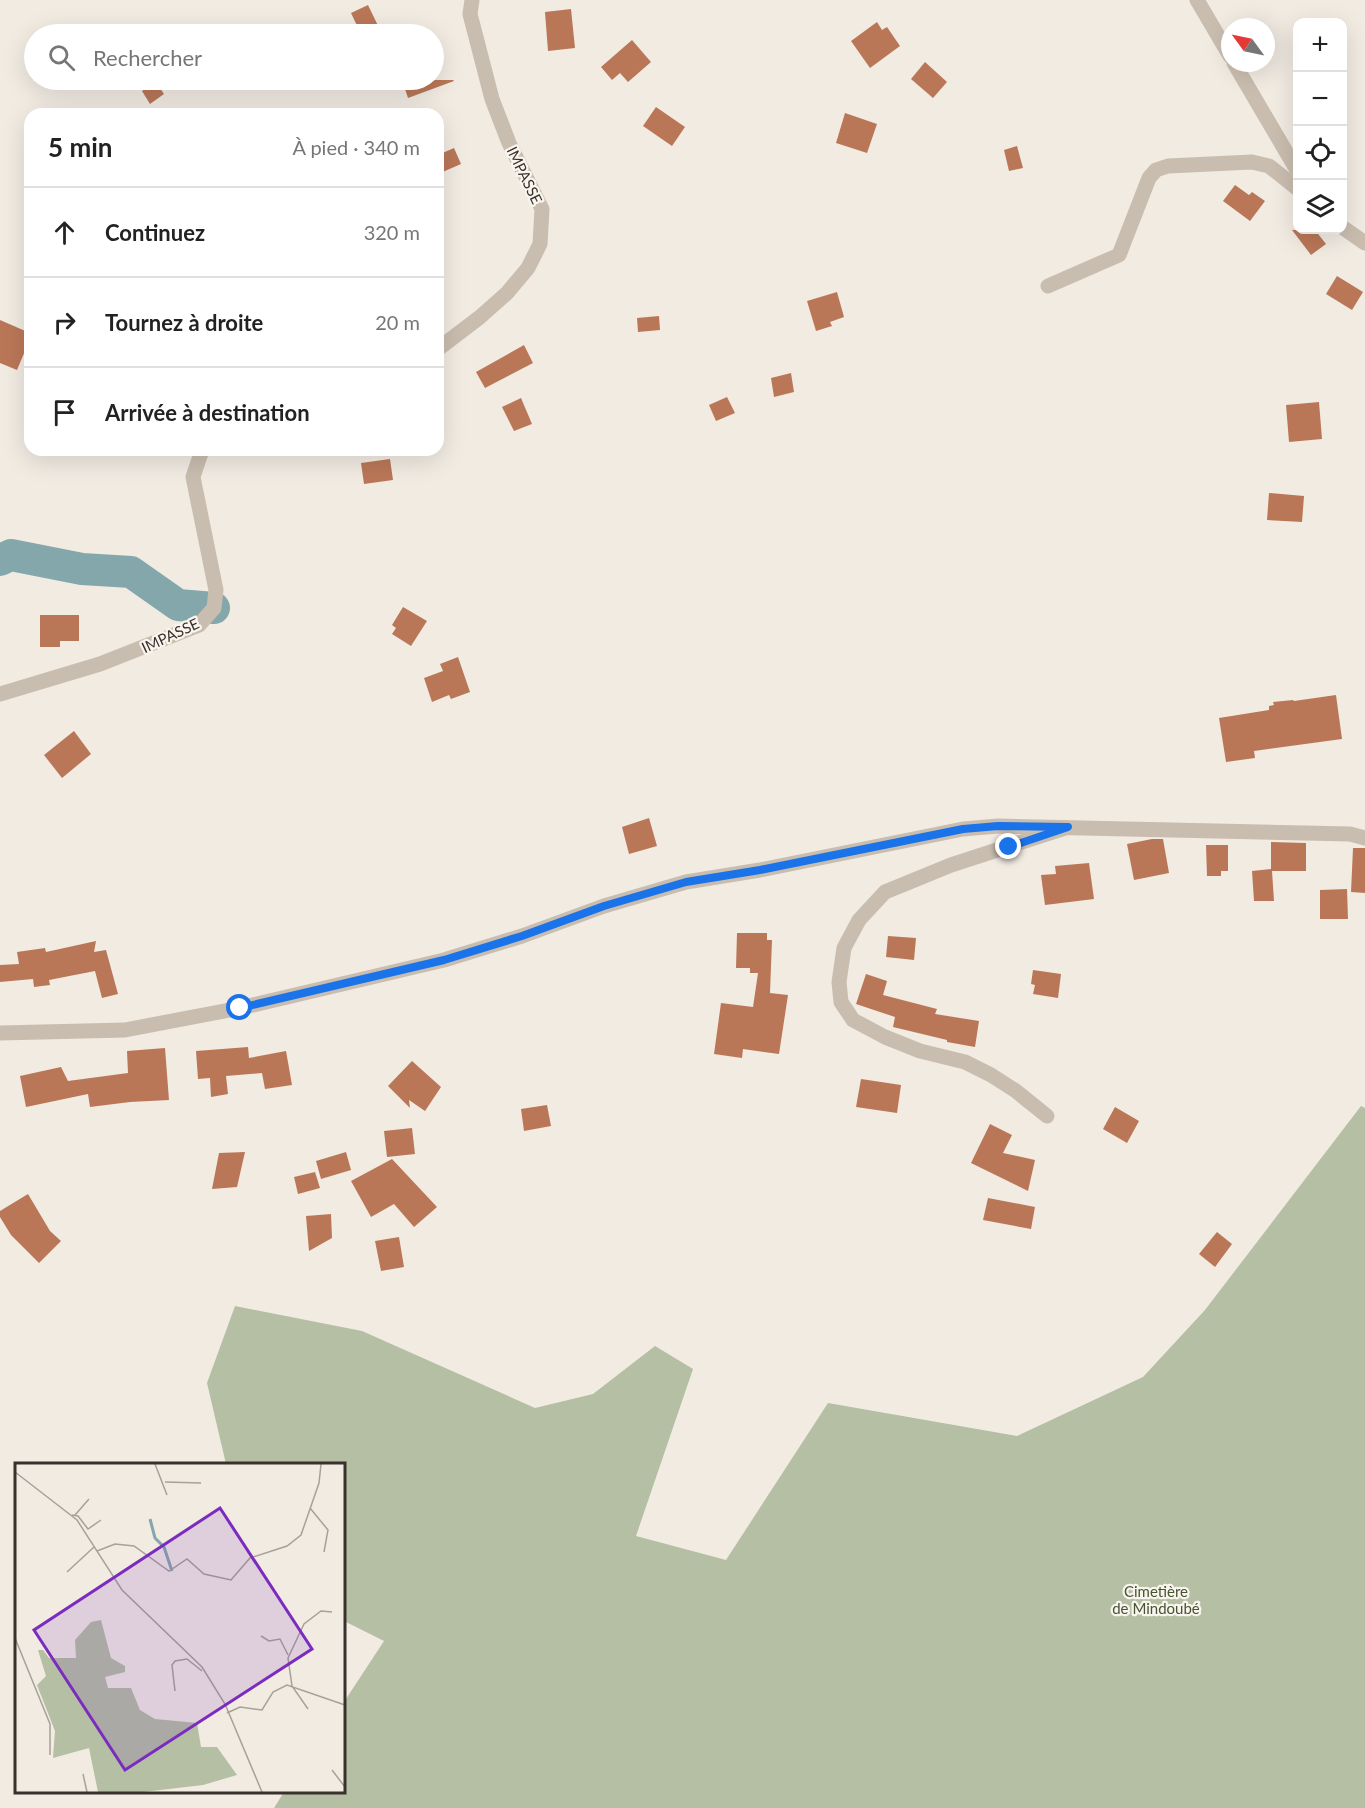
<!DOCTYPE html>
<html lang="fr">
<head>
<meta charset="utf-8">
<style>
  :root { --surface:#fff; --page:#f6f6f6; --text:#222; --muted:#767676; --line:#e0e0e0 }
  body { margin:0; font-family:Lato,sans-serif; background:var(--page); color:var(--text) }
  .controls { position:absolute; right:18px; top:18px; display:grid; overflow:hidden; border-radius:12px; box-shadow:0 6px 24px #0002 }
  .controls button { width:54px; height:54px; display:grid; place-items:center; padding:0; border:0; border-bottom:2px solid var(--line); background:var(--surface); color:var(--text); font:30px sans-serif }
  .compass { position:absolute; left:1221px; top:18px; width:54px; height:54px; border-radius:50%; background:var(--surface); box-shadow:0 6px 24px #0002; rotate:303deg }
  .stop { position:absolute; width:18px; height:18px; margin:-14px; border:4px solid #1a73e8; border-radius:50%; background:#fff }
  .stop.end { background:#1a73e8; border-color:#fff; box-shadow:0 2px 6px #0008 }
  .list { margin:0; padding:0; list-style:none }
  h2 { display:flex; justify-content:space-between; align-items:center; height:78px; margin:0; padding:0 24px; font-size:26px }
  h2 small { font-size:20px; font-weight:400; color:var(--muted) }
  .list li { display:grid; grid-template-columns:39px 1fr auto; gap:18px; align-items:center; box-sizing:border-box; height:90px; padding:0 24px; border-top:2px solid var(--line) }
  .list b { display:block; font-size:22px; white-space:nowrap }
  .list em { font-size:20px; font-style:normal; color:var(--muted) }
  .icon { flex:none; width:33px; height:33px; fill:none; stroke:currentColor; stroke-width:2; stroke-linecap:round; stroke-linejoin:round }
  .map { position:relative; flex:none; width:1365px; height:1808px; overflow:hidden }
  .search { position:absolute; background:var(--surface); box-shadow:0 6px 24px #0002; left:24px; top:24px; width:420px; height:66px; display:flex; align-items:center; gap:15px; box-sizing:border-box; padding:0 21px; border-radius:33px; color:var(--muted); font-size:22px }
  .panel { position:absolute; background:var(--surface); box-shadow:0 6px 24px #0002; left:24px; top:108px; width:420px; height:348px; border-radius:18px }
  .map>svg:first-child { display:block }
  .green { fill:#b4bfa3 }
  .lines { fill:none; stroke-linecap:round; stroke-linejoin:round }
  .river { stroke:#84a7ac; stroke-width:32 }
  .building { fill:#ba7758 }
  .minor { stroke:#c9bdaf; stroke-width:15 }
  .tertiary { stroke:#c9bdaf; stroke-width:15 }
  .route { stroke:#1a73e8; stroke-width:8 }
  .labels { text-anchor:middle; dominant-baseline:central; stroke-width:4.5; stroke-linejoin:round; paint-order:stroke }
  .street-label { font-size:15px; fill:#38312c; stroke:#f9f5ee }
  .park-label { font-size:15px; fill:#465432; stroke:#f9f5ee }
  .inset-river { fill:none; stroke:#84a7ac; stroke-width:3 }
  .inset-road { fill:none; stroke:#a7a199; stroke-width:1.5 }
  .view { fill:#7b2cbf; fill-opacity:0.15; stroke:#7b2cbf; stroke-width:3 }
  .inset-edge { fill:none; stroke:#38312c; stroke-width:3 }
</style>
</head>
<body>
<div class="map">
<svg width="1365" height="1808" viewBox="0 0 1365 1808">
  <rect width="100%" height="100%" fill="#f1ebe2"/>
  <path class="green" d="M1361,1106L1365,1108V1808H274L284,1792H344V1702L384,1641L344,1621V1464H226L207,1383L235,1306L362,1331L535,1408L593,1394L655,1346L693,1369L636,1536L726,1560L828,1403L1017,1436L1143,1377L1205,1310Z"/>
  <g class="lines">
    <path class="river" d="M0,560L11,555L82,569L131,572L178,605L214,608"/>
  </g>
  <g class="building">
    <path d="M368,5L382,34H361L351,13Z"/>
    <path d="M571,9L575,48L548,51L545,12Z"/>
    <path d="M877,22L882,30L887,27L900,46L870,68L851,41Z"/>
    <path d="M632,40L651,62L628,82L620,73L612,80L601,67Z"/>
    <path d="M925,62L947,82L933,98L911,79Z"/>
    <path d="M402,80H453L454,81L408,98Z"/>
    <path d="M155,81L164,94L150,104L142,91Z"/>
    <path d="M656,107L685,127L672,146L643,126Z"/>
    <path d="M845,113L877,124L867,153L836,143Z"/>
    <path d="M1017,146L1023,168L1009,171L1004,150Z"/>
    <path d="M454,148L461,164L438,174V155Z"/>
    <path d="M1235,185L1249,195L1252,192L1265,201L1250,221L1223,201Z"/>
    <path d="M1292,230H1315L1326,244L1311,255Z"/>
    <path d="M1337,276L1363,292L1352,310L1326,294Z"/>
    <path d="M837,292L844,317L830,322L832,326L816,331L807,301Z"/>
    <path d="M659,316L660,330L638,332L637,318Z"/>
    <path d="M0,320L30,333V339L17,370L0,363Z"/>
    <path d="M524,345L533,363L485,388L476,372Z"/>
    <path d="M791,373L794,392L774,397L771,378Z"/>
    <path d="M727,397L735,413L716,421L709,405Z"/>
    <path d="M521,398L532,424L514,431L502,407Z"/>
    <path d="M1319,402L1322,439L1289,442L1286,405Z"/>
    <path d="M390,459L393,480L364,484L361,463Z"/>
    <path d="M1269,493L1304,496L1302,522L1267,520Z"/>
    <path d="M403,607L427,621L411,646L392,634L396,628L392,625Z"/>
    <path d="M40,615H79V641H60V647H40Z"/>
    <path d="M458,657L470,692L451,699L449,695L432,702L424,678L443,671L440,664Z"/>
    <path d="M1336,695L1342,739L1254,751L1255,758L1226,762L1219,718L1269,710V706L1274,705L1273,702L1293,700L1294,701Z"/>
    <path d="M74,731L91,754L62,778L44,755Z"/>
    <path d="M649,818L657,846L629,854L622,827Z"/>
    <path d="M1152,839H1163L1169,873L1134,880L1127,844Z"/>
    <path d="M1271,842L1306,843V871H1272L1274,901H1254L1252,871L1271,869Z"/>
    <path d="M1206,845H1228V871H1221V876H1207Z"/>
    <path d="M1353,848H1365V893L1351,892Z"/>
    <path d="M1089,863L1094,899L1045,905L1041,875L1056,874L1055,866Z"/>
    <path d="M1347,889L1348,919H1320V890Z"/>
    <path d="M737,933H767V940H772L770,993L788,995L779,1054L743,1049L742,1058L714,1054L721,1003L753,1007L758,973H750V968H736Z"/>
    <path d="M888,936L916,938L914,960L886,957Z"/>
    <path d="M96,941L94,952L106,950L118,994L102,998L95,971L49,980L50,985L34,987L33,979L0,982V965L19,964L17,952L45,948L46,952Z"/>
    <path d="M1033,970L1061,974L1058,998L1033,994L1035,985L1031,984Z"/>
    <path d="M866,974L887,981L883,995L937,1009L935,1014L979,1021L975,1047L947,1042V1040L893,1027L895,1017L856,1004Z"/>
    <path d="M248,1047L249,1058L286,1051L292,1085L265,1089L262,1073L226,1076L228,1094L211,1097L210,1078L198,1079L196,1051Z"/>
    <path d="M165,1048L169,1100L130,1102L90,1107L88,1094L26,1107L20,1076L61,1067L68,1081L128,1073L127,1051Z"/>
    <path d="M412,1061L441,1087L425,1111L409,1100L410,1108L388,1086Z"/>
    <path d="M861,1079L901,1085L897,1113L856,1107Z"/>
    <path d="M547,1105L551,1126L524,1131L521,1109Z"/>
    <path d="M1115,1107L1139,1121L1127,1143L1103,1129Z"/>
    <path d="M990,1124L1012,1135L1003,1153L1035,1160L1028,1191L971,1163Z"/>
    <path d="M412,1128L415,1154L387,1157L384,1131Z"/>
    <path d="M245,1152L237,1187L212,1189L219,1153Z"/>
    <path d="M346,1152L351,1170L321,1179L316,1161Z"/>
    <path d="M392,1159L437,1207L414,1227L394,1204L371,1217L351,1181Z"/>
    <path d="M315,1172L320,1188L298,1194L294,1177Z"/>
    <path d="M28,1194L50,1231L61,1241L39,1263L11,1235L0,1217V1211Z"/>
    <path d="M988,1198L1035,1207L1031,1229L983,1220Z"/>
    <path d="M331,1214L332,1238L309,1251L306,1216Z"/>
    <path d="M1217,1232L1232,1244L1215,1267L1199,1254Z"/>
    <path d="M399,1237L404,1267L381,1271L375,1241Z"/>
  </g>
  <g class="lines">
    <g class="minor">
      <path d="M1197,0L1230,56"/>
      <path d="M1234,63L1298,172"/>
      <path d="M1342,227L1365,243"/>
      <path d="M1048,286L1119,255L1149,178L1156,170L1168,166L1252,162L1269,166L1298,189"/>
      <path d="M438,349L480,317L507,293L528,268L540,244L542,209L509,143L492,99L470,14L472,0"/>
      <path d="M0,694L100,664L199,625L214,608L216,590L193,477L201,453L204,450"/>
      <path d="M1047,1116L1016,1091L991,1075L965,1062L920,1051L885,1037L853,1020L841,1002L839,982L844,948L859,920L885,892L951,865L1065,828"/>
    </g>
    <path class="tertiary" d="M0,1033L125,1030L240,1008L444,960L522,936L604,906L686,882L760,870L963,829L998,826L1350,834L1365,838"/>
  </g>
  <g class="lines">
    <path class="route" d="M240,1008L444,960L522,936L604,906L686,882L760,870L963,829L998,826L1068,827L1009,847"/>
  </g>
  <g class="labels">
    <g class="street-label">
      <text transform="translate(525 175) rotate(64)">IMPASSE</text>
      <text transform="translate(170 635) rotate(-25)">IMPASSE</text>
    </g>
    <g class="park-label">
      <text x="1156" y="1591">Cimetière<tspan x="1156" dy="17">de Mindoubé</tspan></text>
    </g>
  </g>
  <g transform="translate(15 1463)">
    <rect width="330" height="330" fill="#f1ebe2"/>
    <path d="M86,157L96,195L110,203V209L90,214L93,225H116L125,247L140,256L182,260L186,284H202L222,312L188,322L128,329H83L74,285L38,295L40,268L22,222L31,213L23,187H28L34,195H61L60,177L76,159Z" fill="#b4bfa3"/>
    <path class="inset-river" d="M135,56L140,75L149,84L157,108"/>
    <path class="inset-road" d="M140,1L152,32M0,9L62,57L107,127L187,204L210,241L247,329M150,19L186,20M295,45L313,67L309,89M57,52L63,53L73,66L86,57M60,52L74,36M82,88L100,81L119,83L154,108L172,96L189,111L216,117L235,95L272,83L286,72L304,20L306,1M52,109L79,84M246,173L254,178L265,176L273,192M0,175L35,261V292M160,228L157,202L160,198L172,196L187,208M293,246L277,223L273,195L289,161L306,148L317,149M212,250L225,244L247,247L258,229L272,222L330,242M317,307L330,324M68,311L72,329"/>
    <path class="view" d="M205,45L297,186L110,307L19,167Z"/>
    <rect width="330" height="330" class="inset-edge"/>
  </g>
</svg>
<div class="controls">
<button>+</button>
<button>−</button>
<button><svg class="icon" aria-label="locate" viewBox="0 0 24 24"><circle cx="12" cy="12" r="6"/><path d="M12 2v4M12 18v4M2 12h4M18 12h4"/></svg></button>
<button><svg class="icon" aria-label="layers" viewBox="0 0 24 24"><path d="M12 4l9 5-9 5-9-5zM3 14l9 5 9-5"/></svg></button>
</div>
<svg class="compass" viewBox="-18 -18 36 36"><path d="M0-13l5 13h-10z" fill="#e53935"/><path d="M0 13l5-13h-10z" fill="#767676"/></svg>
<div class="stop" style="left:240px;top:1008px"></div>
<div class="stop end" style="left:1009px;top:847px"></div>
<div class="search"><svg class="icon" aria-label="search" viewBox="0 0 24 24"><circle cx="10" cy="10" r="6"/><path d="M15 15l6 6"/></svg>Rechercher</div>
<section class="panel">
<h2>5 min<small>À pied · 340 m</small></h2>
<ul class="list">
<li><svg class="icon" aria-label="ahead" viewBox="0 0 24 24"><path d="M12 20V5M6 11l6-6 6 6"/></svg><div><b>Continuez</b></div><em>320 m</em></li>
<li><svg class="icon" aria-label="right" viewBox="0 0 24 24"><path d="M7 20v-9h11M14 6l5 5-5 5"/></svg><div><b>Tournez à droite</b></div><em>20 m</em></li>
<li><svg class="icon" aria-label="arrive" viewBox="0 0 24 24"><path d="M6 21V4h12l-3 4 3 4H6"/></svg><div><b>Arrivée à destination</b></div></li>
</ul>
</section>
</div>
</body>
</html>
